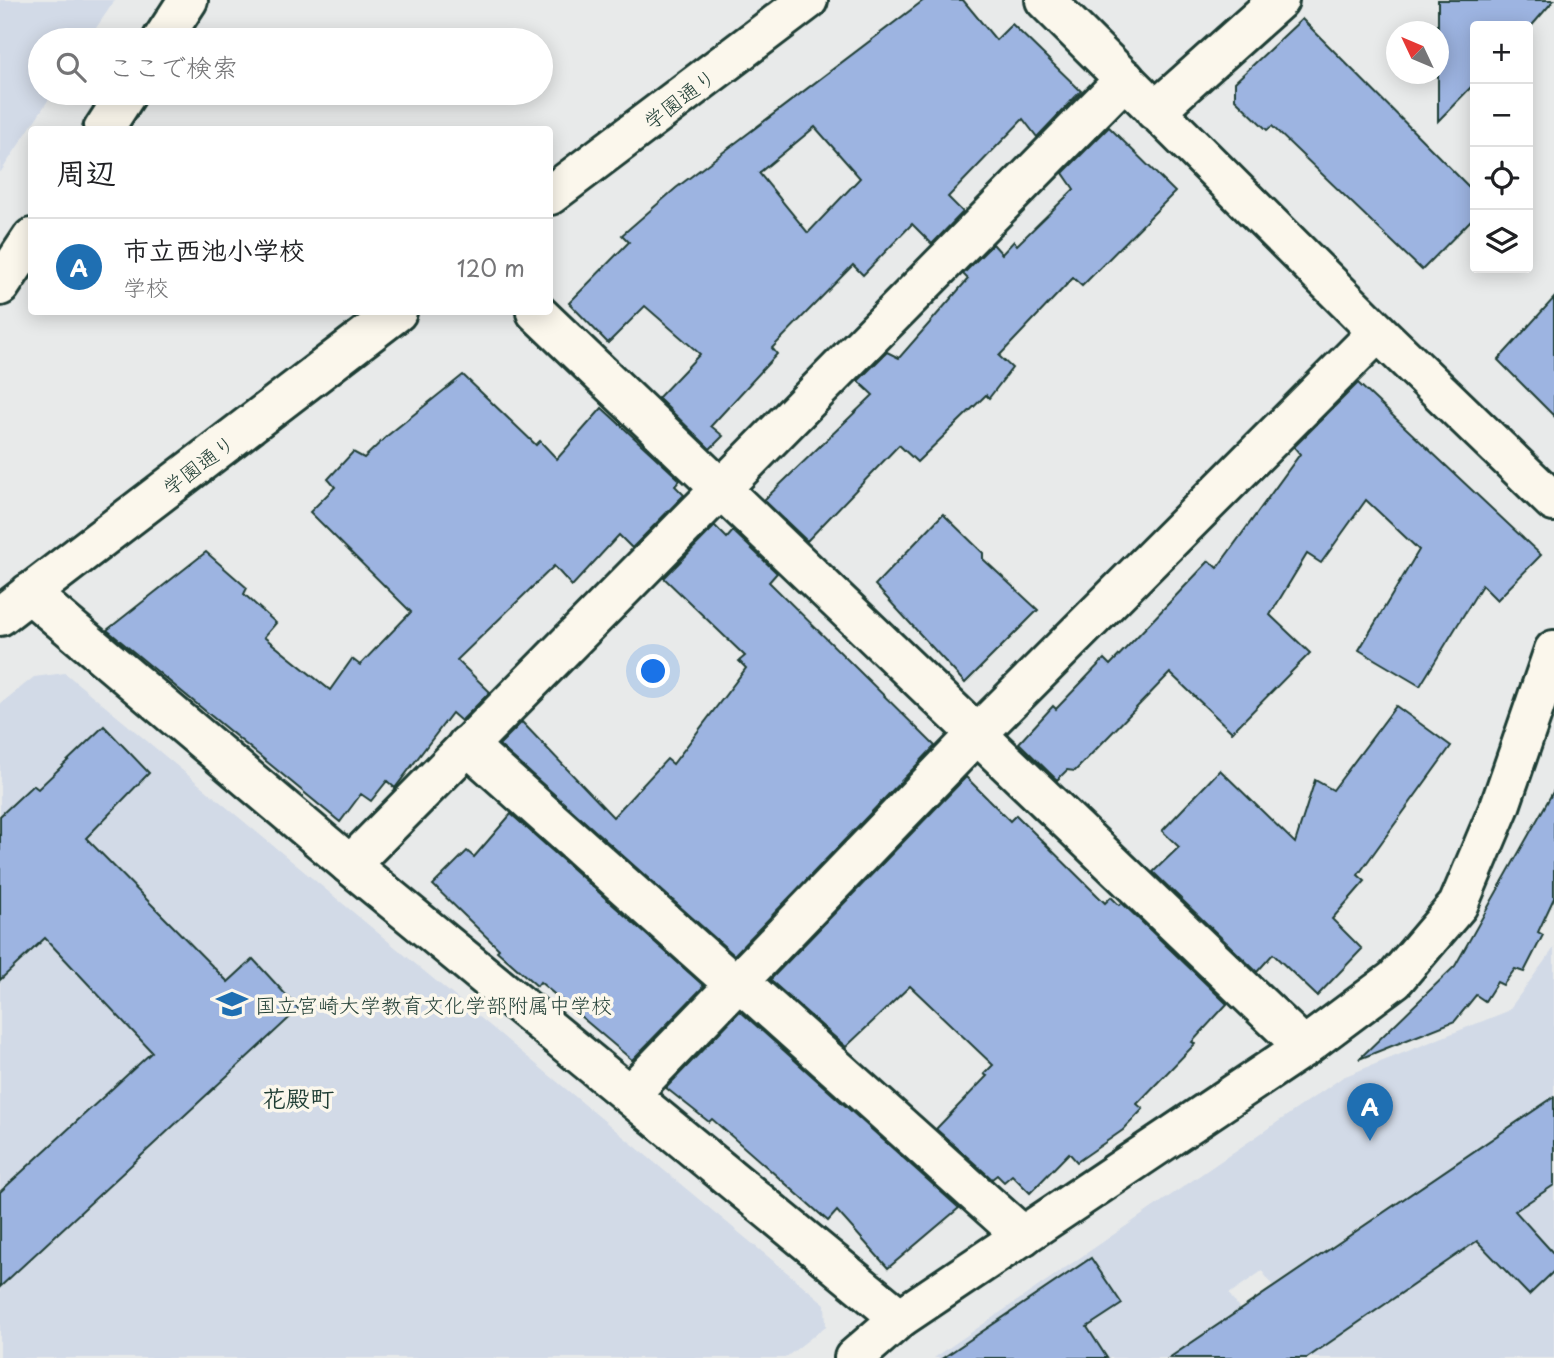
<!DOCTYPE html>
<html lang="ja">
<head>
<meta charset="utf-8">
<style>
  :root { --surface:#fff; --page:#f6f6f6; --text:#202124; --muted:#757577; --line:#e0e0e0; --accent:#1f6fb2 }
  body { margin:0; font-family:"Playpen Sans","Klee One",sans-serif; background:var(--page); color:var(--text) }
  .controls { position:absolute; right:21px; top:21px; display:grid; overflow:hidden; border-radius:7px; box-shadow:0 4px 18px #0003 }
  .controls button { width:63px; height:63px; display:grid; place-items:center; padding:0; border:0; border-bottom:2px solid var(--line); background:var(--surface); color:var(--text); font:35px sans-serif }
  .compass { position:absolute; left:1386px; top:21px; width:63px; height:63px; border-radius:50%; background:var(--surface); box-shadow:0 4px 18px #0003; rotate:314deg }
  .you { position:absolute; left:654px; top:672px; width:24px; height:24px; margin:-18px; border:5px solid #fff; border-radius:50%; background:#1a73e8; box-shadow:0 0 0 10px #1a73e833 }
  .badge { display:grid; place-items:center; width:46px; height:46px; border-radius:50%; background:var(--accent); color:#fff; font-size:23px; font-weight:700 }
  .pin { position:absolute; translate:-50% -58px; filter:drop-shadow(0 2px 4px #0008) }
  .pin::after { content:''; position:absolute; top:37px; width:24px; height:21px; background:inherit; clip-path:polygon(0 0,100% 0,50% 100%) }
  .list { margin:0; padding:0; list-style:none }
  h2 { display:flex; justify-content:space-between; align-items:center; height:91px; margin:0; padding:0 28px; font-size:30px }
  h2 small { font-size:23px; font-weight:400; color:var(--muted) }
  .list li { display:grid; grid-template-columns:46px 1fr auto; gap:21px; align-items:center; box-sizing:border-box; height:98px; padding:0 28px; border-top:2px solid var(--line) }
  .list b { display:block; font-size:26px; white-space:nowrap }
  .list p { margin:0; font-size:23px; white-space:nowrap; color:var(--muted) }
  .list em { font-size:23px; font-style:normal; color:var(--muted) }
  .icon { flex:none; width:38px; height:38px; fill:none; stroke:currentColor; stroke-width:2; stroke-linecap:round; stroke-linejoin:round }
  .map { position:relative; flex:none; width:1554px; height:1358px; overflow:hidden }
  .search { position:absolute; background:var(--surface); box-shadow:0 4px 18px #0003; left:28px; top:28px; width:525px; height:77px; display:flex; align-items:center; gap:18px; box-sizing:border-box; padding:0 24px; border-radius:38px; color:var(--muted); font-size:26px }
  .panel { position:absolute; background:var(--surface); box-shadow:0 4px 18px #0003; left:28px; top:126px; width:525px; height:189px; border-radius:7px }
  .map>svg:first-child { display:block }
  .built { fill:#d2dae7; fill-rule:evenodd }
  .building { fill:#9db4e1; stroke:#1f3d34; stroke-width:2; fill-rule:evenodd }
  .lines { fill:none; stroke-linecap:round; stroke-linejoin:round }
  .minor-casing { stroke:#1f3d34; stroke-width:44 }
  .tertiary-casing { stroke:#1f3d34; stroke-width:44 }
  .minor { stroke:#fbf7ec; stroke-width:38 }
  .tertiary { stroke:#fbf7ec; stroke-width:38 }
  .labels { text-anchor:middle; dominant-baseline:central; stroke-width:7; stroke-linejoin:round; paint-order:stroke }
  .street-label { font-size:21px; fill:#1f3d34; stroke:#fbf7ec }
  .poi-label { font-size:21px; fill:#1f3d34; stroke:#fbf7ec; text-anchor:start }
  .quarter-label { font-size:24px; font-weight:bold; fill:#1f3d34; stroke:#fbf7ec }
</style>
</head>
<body>
<div class="map">
<svg width="1554" height="1358" viewBox="0 0 1554 1358">
  <rect width="100%" height="100%" fill="#e8eaea"/>
  <filter id="ink" filterUnits="userSpaceOnUse"><feTurbulence type="fractalNoise" baseFrequency=".0143" numOctaves="2"/><feDisplacementMap in="SourceGraphic" scale="14" xChannelSelector="R" yChannelSelector="G"/><feConvolveMatrix kernelMatrix="1 2 1 2 8 2 1 2 1" color-interpolation-filters="sRGB"/></filter>
  <g filter="url(#ink)">
    <g class="built">
      <path d="M0,0H115L88,40H40V93H53L0,173Z"/>
      <path d="M65,673L825,1304L826,1326L785,1358H0V704L34,677Z"/>
      <path d="M1554,948V1097L1460,1248L1554,1185V1254L1541,1240L1529,1295L1554,1271V1358H1307L1448,1261L1404,1197L1273,1286L1262,1271L1229,1294L1240,1309L1169,1358H1065L1095,1338L1058,1282L949,1354L951,1358H934L1343,1077L1508,1011ZM1090,1259L1122,1304L1094,1323H1093Z"/>
    </g>
    <g class="building">
      <path d="M924,0H963L996,40L1012,24L1081,91L1037,137L1023,119L948,197L963,212L932,244L912,224L863,275L853,265L772,348L777,354L711,426L723,436L710,449L658,398L700,354L645,306L608,343L569,303L629,242L622,235L676,188ZM815,127L860,178L808,233L759,173Z"/>
      <path d="M1438,0H1554L1528,30V26H1475V83L1438,121Z"/>
      <path d="M1302,19L1475,193V216L1422,270L1272,126L1267,130L1235,99V82Z"/>
      <path d="M1109,127L1175,192L1082,286L1073,278L999,356L1012,368L989,398L986,395L917,462L899,445L807,541L764,500L873,395L858,381L887,352L899,358L968,279L963,274L993,244L1002,254L1014,241L1017,245L1074,189L1063,173Z"/>
      <path d="M1554,298V416L1498,360Z"/>
      <path d="M463,375L536,445L540,441L557,459L602,408L680,480L675,486L684,495L632,548L619,535L572,586L554,566L457,660L490,692L461,721L452,713L395,788L387,781L371,801L361,794L340,822L107,630L206,552L247,588L244,594L276,623L264,637L330,690L352,659L360,665L411,612L310,512L335,487L328,479L353,452L364,458L387,436Z"/>
      <path d="M1358,383L1541,555L1497,600L1482,585L1420,686L1359,650L1419,550L1366,500L1321,563L1307,554L1270,615L1310,653L1232,732L1170,673L1075,771L1067,770L1057,780L1019,743L1053,706L1056,709L1104,659L1110,665L1209,561L1217,568L1300,454L1294,447Z"/>
      <path d="M943,514L983,553V559L1038,610L965,683L875,585Z"/>
      <path d="M715,526L727,538L733,531L777,573L769,582L935,746L734,955L499,745L522,722L613,817L667,759L673,764L746,668L739,661L745,656L664,578Z"/>
      <path d="M1396,706L1451,746L1358,875L1365,881L1332,919L1362,949L1317,996L1273,954L1257,972L1153,872L1179,847L1162,831L1220,770L1295,843L1315,780L1333,790Z"/>
      <path d="M104,726L149,773L86,838L228,982L253,959L299,1009L0,1287V1192L152,1052L45,938L0,980V816L33,785L38,789Z"/>
      <path d="M966,777L1010,821L1016,815L1105,903L1111,897L1119,905L1122,903L1227,1004L1192,1042L1195,1044L1137,1104L1143,1109L1123,1130L1077,1162L1069,1153L1030,1193L1012,1175L1004,1182L997,1175L992,1179L936,1129L987,1076L984,1074L993,1065L910,986L846,1047L770,980Z"/>
      <path d="M1554,790V898L1538,932L1543,935L1524,972L1515,969L1503,985L1497,982L1485,1001L1476,995L1455,1021L1359,1059L1455,966Z"/>
      <path d="M511,814L704,986L632,1060L540,982L537,986L497,951L499,949L433,885L467,851L474,857Z"/>
      <path d="M740,1011L959,1208L888,1268L837,1211L828,1221L712,1119L709,1122L666,1088Z"/>
      <path d="M1554,1097V1185L1515,1211L1554,1254V1271L1529,1295L1477,1241L1307,1358H1169Z"/>
      <path d="M1091,1258L1122,1304L1087,1327L1107,1358H943Z"/>
    </g>
    <g class="lines">
      <defs>
        <g id="minor">
          <path d="M536,312L1304,1047"/>
          <path d="M29,593L350,865L900,1318"/>
          <path d="M350,865L1125,79"/>
          <path d="M739,981L1023,1236"/>
          <path d="M630,1094L978,733L1378,332"/>
          <path d="M854,1358L900,1318L1304,1047L1395,979L1458,905L1500,806L1554,650"/>
        </g>
        <g id="tertiary">
          <path d="M1045,0L1378,332L1554,502"/>
          <path d="M162,40L188,0"/>
          <path d="M1155,111L1279,0"/>
          <path d="M103,130L127,93"/>
          <path d="M550,195L808,0"/>
          <path d="M0,286L32,238"/>
          <path d="M0,616L397,312"/>
          <path d="M467,745L735,985"/>
        </g>
      </defs>
      <use href="#minor" class="minor-casing"/>
      <use href="#tertiary" class="tertiary-casing"/>
      <use href="#minor" class="minor"/>
      <use href="#tertiary" class="tertiary"/>
    </g>
  </g>
  <defs>
    <symbol id="school-bare" viewBox="-9 -9 18 18"><path d="M0-5L7-2L0 1L-7-2ZM-4 1L0 2.5L4 1V4Q0 6-4 4Z" fill="#1f6fb2" stroke="#fbf7ec" stroke-width="2.5" paint-order="stroke"/></symbol>
  </defs>
  <g fill-rule="evenodd">
    <use href="#school-bare" x="210" y="982" width="44" height="44"/>
  </g>
  <g class="labels">
    <g class="street-label">
      <text transform="translate(679 98) rotate(-37)">学園通り</text>
      <text transform="translate(198 464) rotate(-37)">学園通り</text>
    </g>
    <g class="poi-label">
      <text x="255" y="1004">国立宮崎大学教育文化学部附属中学校</text>
    </g>
    <g class="quarter-label">
      <text x="298" y="1097">花殿町</text>
    </g>
  </g>
</svg>
<div class="controls">
<button>+</button>
<button>−</button>
<button><svg class="icon" aria-label="locate" viewBox="0 0 24 24"><circle cx="12" cy="12" r="6"/><path d="M12 2v4M12 18v4M2 12h4M18 12h4"/></svg></button>
<button><svg class="icon" aria-label="layers" viewBox="0 0 24 24"><path d="M12 4l9 5-9 5-9-5zM3 14l9 5 9-5"/></svg></button>
</div>
<svg class="compass" viewBox="-18 -18 36 36"><path d="M0-13l5 13h-10z" fill="#e53935"/><path d="M0 13l5-13h-10z" fill="#757577"/></svg>
<div class="you"></div>
<div class="pin badge" style="left:1370px;top:1141px">A</div>
<div class="search"><svg class="icon" aria-label="search" viewBox="0 0 24 24"><circle cx="10" cy="10" r="6"/><path d="M15 15l6 6"/></svg>ここで検索</div>
<section class="panel">
<h2>周辺<small></small></h2>
<ul class="list">
<li><span class="badge">A</span><div><b>市立西池小学校</b><p>学校</p></div><em>120 m</em></li>
</ul>
</section>
</div>
</body>
</html>
